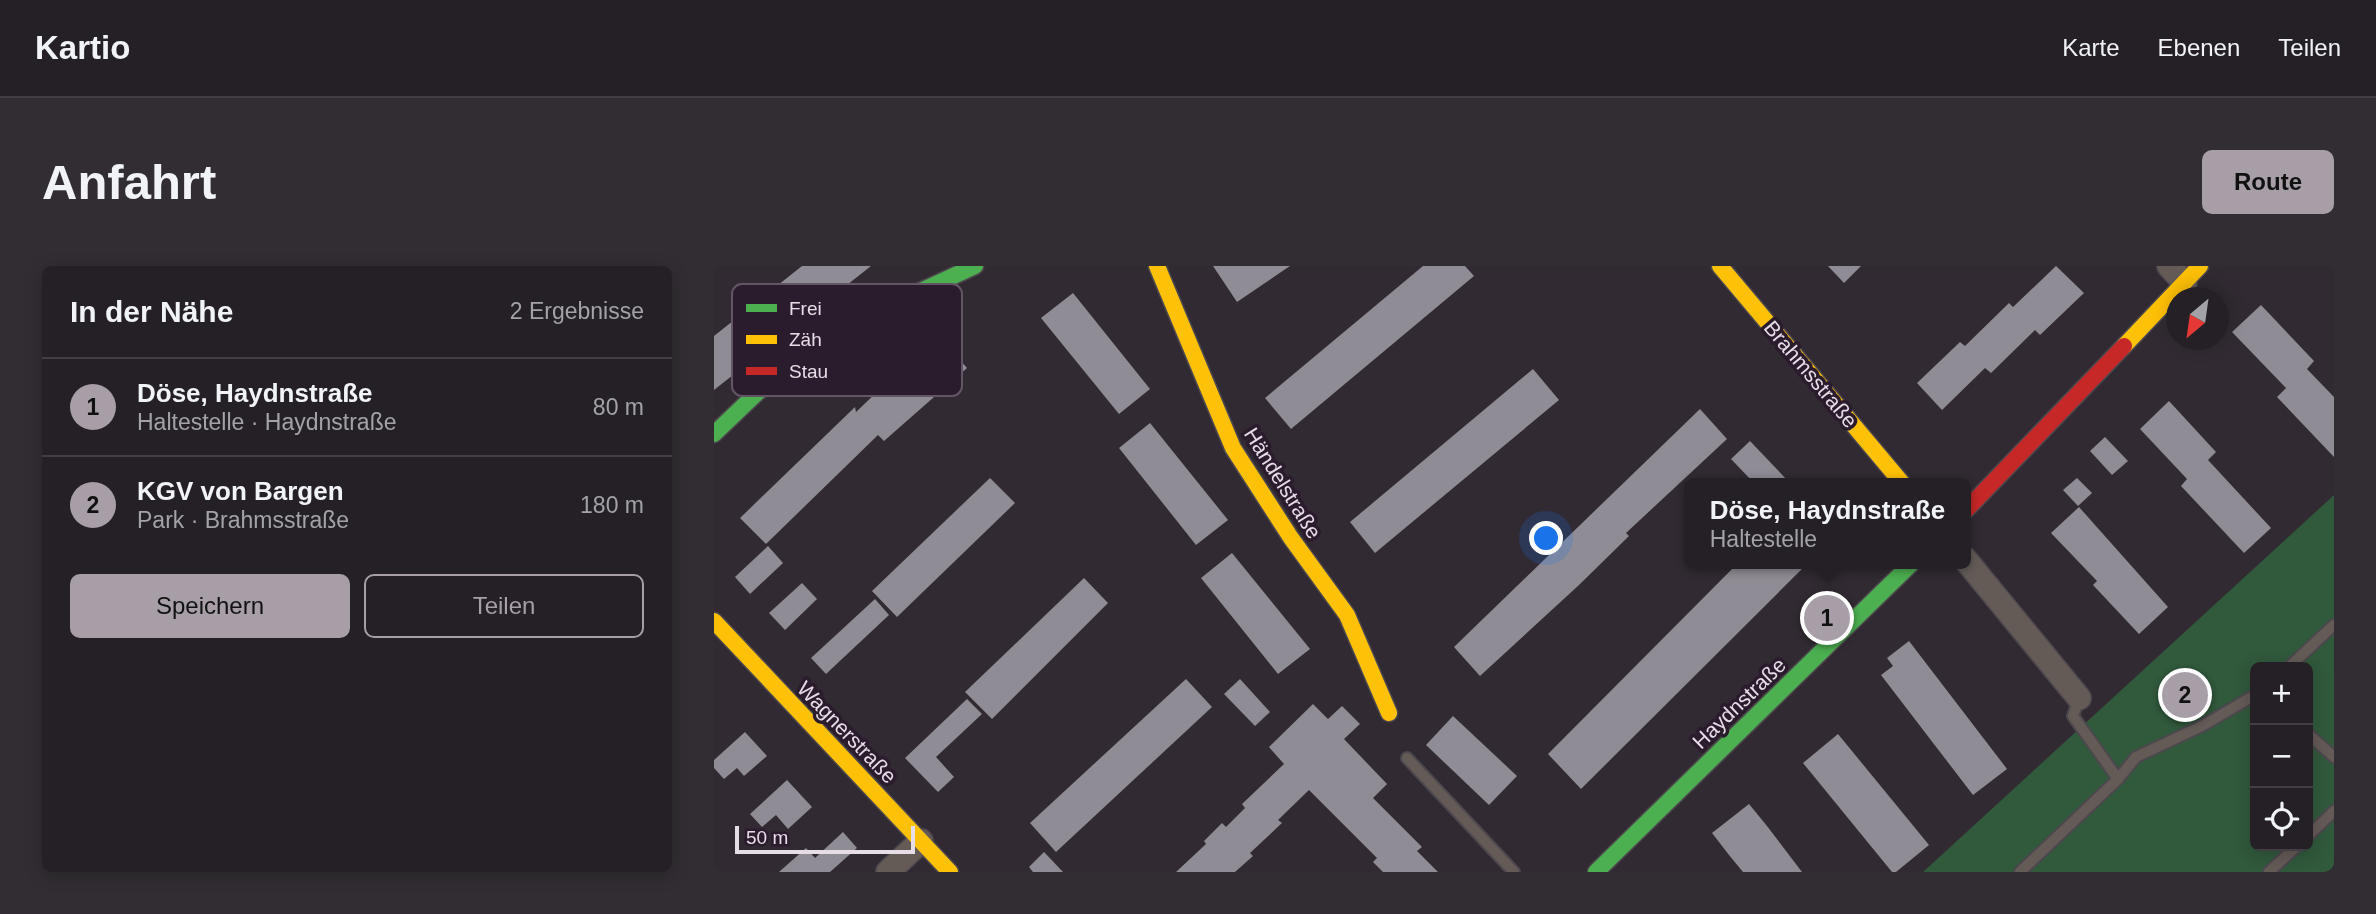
<!DOCTYPE html>
<html lang="de">
<head>
<meta charset="utf-8">
<style>
  :root { --surface:#252026; --page:#312d32; --text:#f1f3f6; --muted:#a3a3a7; --line:#423e43; --accent:#a79ea8 }
  body { margin:0; font-family:Helvetica,sans-serif; background:var(--page); color:var(--text) }
  .controls { position:absolute; right:21px; bottom:21px; display:grid; overflow:hidden; border-radius:10px; box-shadow:0 4px 18px #0003 }
  .controls button { width:63px; height:63px; display:grid; place-items:center; padding:0; border:0; border-bottom:2px solid var(--line); background:var(--surface); color:var(--text); font:35px sans-serif }
  .compass { position:absolute; left:1452px; top:21px; width:63px; height:63px; border-radius:50%; background:var(--surface); box-shadow:0 4px 18px #0003; rotate:209deg }
  .scale { position:absolute; left:21px; bottom:18px; width:180px; box-sizing:border-box; padding-left:7px; border:4px solid #e6dde7; border-top:0; font-size:19px; line-height:24px; white-space:nowrap; color:#e6dde7; -webkit-text-stroke:5px #2a1c2c; paint-order:stroke }
  .you { position:absolute; left:833px; top:273px; width:24px; height:24px; margin:-18px; border:5px solid #fff; border-radius:50%; background:#1a73e8; box-shadow:0 0 0 10px #1a73e833 }
  .badge { display:grid; place-items:center; width:46px; height:46px; border-radius:50%; background:var(--accent); color:#111; font-size:23px; font-weight:700 }
  .pin { position:absolute; translate:-50% -50%; border:4px solid #fff; box-shadow:0 2px 7px #0006 }
  .popup { position:absolute; left:970px; top:212px; width:287px; height:91px; box-sizing:border-box; display:grid; place-content:center; border-radius:10px; background:var(--surface); filter:drop-shadow(0 2px 5px #0005); font-size:23px; white-space:nowrap; color:var(--muted) }
  .popup b { font-size:26px; color:var(--text) }
  .popup::after { content:''; position:absolute; left:50%; top:100%; margin-left:-14px; border:14px solid transparent; border-top-color:var(--surface) }
  .list { margin:0; padding:0; list-style:none }
  h2 { display:flex; justify-content:space-between; align-items:center; height:91px; margin:0; padding:0 28px; font-size:30px }
  h2 small { font-size:23px; font-weight:400; color:var(--muted) }
  .list li { display:grid; grid-template-columns:46px 1fr auto; gap:21px; align-items:center; box-sizing:border-box; height:98px; padding:0 28px; border-top:2px solid var(--line) }
  .list b { display:block; font-size:26px; white-space:nowrap }
  .list p { margin:0; font-size:23px; white-space:nowrap; color:var(--muted) }
  .list em { font-size:23px; font-style:normal; color:var(--muted) }
  .actions { display:flex; gap:14px; padding:21px 28px }
  .actions a { flex:1; padding:16px 0; border:2px solid var(--accent); border-radius:10px; text-align:center; font-size:24px; color:var(--accent) }
  .actions .main { background:var(--accent); color:#111 }
  .icon { flex:none; width:38px; height:38px; fill:none; stroke:currentColor; stroke-width:2; stroke-linecap:round; stroke-linejoin:round }
  .map { position:relative; flex:none; width:1620px; height:606px; overflow:hidden; border-radius:10px }
  header { display:flex; align-items:center; gap:42px; box-sizing:border-box; height:98px; padding:0 35px; background:var(--surface); border-bottom:2px solid var(--line) }
  header strong { font-size:33px }
  nav { display:flex; gap:38px; margin-inline-start:auto; font-size:24px }
  .intro { display:flex; align-items:center; justify-content:space-between; box-sizing:border-box; height:168px; padding:0 42px }
  h1 { margin:0; font-size:49px }
  .button { padding:18px 32px; border-radius:10px; background:var(--accent); color:#111; font-size:24px; font-weight:700 }
  main { display:flex; gap:42px; padding:0 42px }
  aside { flex:1; background:var(--surface); border-radius:10px; box-shadow:0 4px 18px #0003 }
  .map>svg:first-child { display:block }
  .green { fill:#31593c; fill-rule:evenodd }
  .building { fill:#8f8c95 }
  .lines { fill:none; stroke-linecap:round; stroke-linejoin:round }
  .lane-casing { stroke:#4d474e; stroke-width:14 }
  .street-casing { stroke:#4d474e; stroke-width:26 }
  .fast-casing { stroke:#4d474e; stroke-width:19 }
  .slow-casing { stroke:#4d474e; stroke-width:19 }
  .jam-casing { stroke:#4d474e; stroke-width:19 }
  .lane { stroke:#645b57; stroke-width:10 }
  .street { stroke:#645b57; stroke-width:23 }
  .fast { stroke:#4caf50; stroke-width:16 }
  .slow { stroke:#ffc107; stroke-width:16 }
  .jam { stroke:#c62828; stroke-width:16 }
  .labels { text-anchor:middle; dominant-baseline:central; stroke-width:7; stroke-linejoin:round; paint-order:stroke }
  .street-label { font-size:21px; fill:#e6dde7; stroke:#2a1c2c }
  .key { fill:#2a1c2c; stroke:#625664; stroke-width:2 }
  .key-label { font-size:19px; fill:#e6dde7 }
</style>
</head>
<body>
<header>
<strong>Kartio</strong>
<nav><a>Karte</a><a>Ebenen</a><a>Teilen</a></nav>
</header>
<div class="intro"><h1>Anfahrt</h1><a class="button">Route</a></div>
<main>
<aside>
<h2>In der Nähe<small>2 Ergebnisse</small></h2>
<ul class="list">
<li><span class="badge">1</span><div><b>Döse, Haydnstraße</b><p>Haltestelle · Haydnstraße</p></div><em>80 m</em></li>
<li><span class="badge">2</span><div><b>KGV von Bargen</b><p>Park · Brahmsstraße</p></div><em>180 m</em></li>
</ul>
<div class="actions"><a class="main">Speichern</a><a>Teilen</a></div>
</aside>
<div class="map">
<svg width="1620" height="606" viewBox="0 0 1620 606">
  <rect width="100%" height="100%" fill="#312a32"/>
  <path class="green" d="M1620,229V606H1209ZM1541,401H1594V580H1541Z"/>
  <g class="building">
    <path d="M88,0H157L0,124V70Z"/>
    <path d="M499,0H576L523,36Z"/>
    <path d="M709,0H751L760,10L577,163L551,132Z"/>
    <path d="M1114,0H1147L1130,17Z"/>
    <path d="M1342,0L1370,27L1326,69L1321,64L1277,107L1271,102L1228,144L1203,117L1246,76L1251,80L1295,37L1299,41Z"/>
    <path d="M359,27L436,123L405,148L327,52Z"/>
    <path d="M1547,39L1600,95L1593,103L1620,131V191L1563,131L1572,122L1518,66Z"/>
    <path d="M229,75L253,102L170,175L164,169L52,278L26,252L141,141L142,146L186,104L191,110Z"/>
    <path d="M819,103L845,134L661,287L636,256Z"/>
    <path d="M1455,135L1502,186L1494,194L1557,262L1530,287L1467,220L1473,213L1426,163Z"/>
    <path d="M986,143L1013,173L912,267L915,270L865,319L766,410L740,381Z"/>
    <path d="M436,157L514,254L482,279L405,182Z"/>
    <path d="M1391,171L1414,195L1398,209L1376,185Z"/>
    <path d="M1036,175L1075,216L1073,217H1040L1017,193Z"/>
    <path d="M276,212L301,237L183,351L158,325Z"/>
    <path d="M1363,212L1378,227L1364,240L1349,224Z"/>
    <path d="M1365,241L1454,341L1425,368L1379,319L1383,315L1337,267Z"/>
    <path d="M54,280L69,297L36,328L21,311Z"/>
    <path d="M518,287L596,383L564,408L487,312Z"/>
    <path d="M1023,298H1093L867,523L834,488Z"/>
    <path d="M370,312L394,337L278,453L251,426Z"/>
    <path d="M88,317L103,333L71,364L55,347Z"/>
    <path d="M161,333L175,349L112,408L97,392Z"/>
    <path d="M1195,375L1293,503L1259,529L1167,409L1179,400L1173,392Z"/>
    <path d="M472,413L498,441L342,586L316,557Z"/>
    <path d="M526,413L556,446L541,460L510,428Z"/>
    <path d="M253,433L268,448L222,491L240,511L224,526L191,492Z"/>
    <path d="M599,438L614,453L628,440L646,458L630,473L673,518L659,532L708,581L703,585L724,606H669L659,596L663,592L595,524L564,554L568,557L536,587L539,590L521,606H462L492,578L490,575L508,557L512,561L531,542L528,538L570,498L555,481Z"/>
    <path d="M739,450L803,510L775,539L712,479Z"/>
    <path d="M31,466L53,490L30,510L23,502L10,513L0,502V494Z"/>
    <path d="M1124,468L1215,579L1182,606H1178L1089,497Z"/>
    <path d="M73,514L98,541L74,563L62,549L48,561L36,548Z"/>
    <path d="M1035,538L1053,560L1088,606H1029L1015,589L998,567Z"/>
    <path d="M129,566L143,582L116,606H65L92,582L101,592Z"/>
    <path d="M330,586L349,606H319L315,601Z"/>
  </g>
  <g class="lines">
    <defs>
      <g id="lane">
        <path d="M1575,401L1620,359"/>
        <path d="M1365,432L1359,450L1404,513"/>
        <path d="M1594,468L1620,491"/>
        <path d="M693,492L800,606"/>
        <path d="M1594,570L1620,545"/>
        <path d="M1306,606L1404,513L1422,491L1488,460L1541,429"/>
        <path d="M1555,606L1583,580"/>
      </g>
      <g id="street">
        <path d="M1455,0L1471,17"/>
        <path d="M1251,293L1365,432"/>
        <path d="M174,606L207,575"/>
      </g>
      <g id="fast">
        <path d="M0,168L45,125L170,42L261,0"/>
        <path d="M882,606L1197,298"/>
      </g>
      <g id="slow">
        <path d="M443,0L519,182L577,272L633,349L675,447"/>
        <path d="M1006,0L1188,217"/>
        <path d="M1410,80L1486,0"/>
        <path d="M0,355L236,606"/>
      </g>
      <path id="jam" d="M1251,245L1410,80"/>
    </defs>
    <use href="#lane" class="lane-casing"/>
    <use href="#street" class="street-casing"/>
    <use href="#fast" class="fast-casing"/>
    <use href="#slow" class="slow-casing"/>
    <use href="#jam" class="jam-casing"/>
    <use href="#lane" class="lane"/>
    <use href="#street" class="street"/>
    <use href="#fast" class="fast"/>
    <use href="#slow" class="slow"/>
    <use href="#jam" class="jam"/>
  </g>
  <g class="labels">
    <g class="street-label">
      <text transform="translate(1097 108) rotate(50)">Brahmsstraße</text>
      <text transform="translate(569 217) rotate(58)">Händelstraße</text>
      <text transform="translate(1025 437) rotate(-44)">Haydnstraße</text>
      <text transform="translate(133 466) rotate(46)">Wagnerstraße</text>
    </g>
  </g>
  <rect x="18" y="18" width="230" height="112" rx="10" class="key"/>
  <rect x="32" y="38" width="31" height="8" fill="#4caf50"/>
  <rect x="32" y="69" width="31" height="9" fill="#ffc107"/>
  <rect x="32" y="101" width="31" height="8" fill="#c62828"/>
  <g class="key-label">
    <text x="75" y="49">Frei</text>
    <text x="75" y="80">Zäh</text>
    <text x="75" y="112">Stau</text>
  </g>
</svg>
<div class="controls">
<button>+</button>
<button>−</button>
<button><svg class="icon" aria-label="locate" viewBox="0 0 24 24"><circle cx="12" cy="12" r="6"/><path d="M12 2v4M12 18v4M2 12h4M18 12h4"/></svg></button>
</div>
<svg class="compass" viewBox="-18 -18 36 36"><path d="M0-13l5 13h-10z" fill="#e53935"/><path d="M0 13l5-13h-10z" fill="#a3a3a7"/></svg>
<div class="scale">50 m</div>
<div class="you"></div>
<div class="pin badge" style="left:1113px;top:352px">1</div>
<div class="popup"><b>Döse, Haydnstraße</b>Haltestelle</div>
<div class="pin badge" style="left:1471px;top:429px">2</div>
</div>
</main>
</body>
</html>
